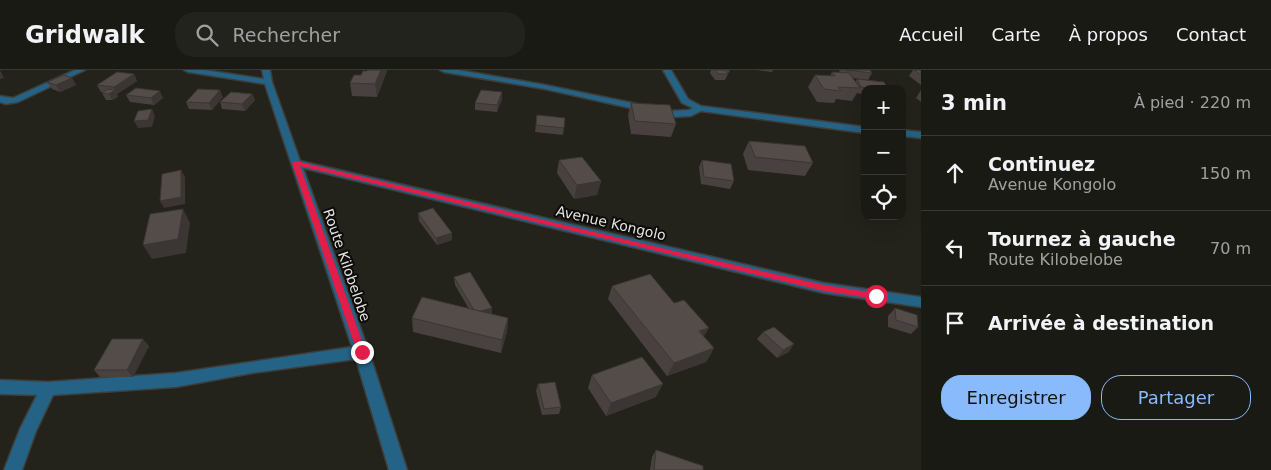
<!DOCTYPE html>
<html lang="fr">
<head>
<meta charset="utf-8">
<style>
  :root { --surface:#1a1a14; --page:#23231d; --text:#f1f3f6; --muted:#9fa1a0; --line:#383834; --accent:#89bafc }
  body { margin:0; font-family:"DejaVu Sans",sans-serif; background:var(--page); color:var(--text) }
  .controls { position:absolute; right:15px; top:15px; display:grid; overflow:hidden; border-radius:10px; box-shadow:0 5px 20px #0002 }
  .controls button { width:45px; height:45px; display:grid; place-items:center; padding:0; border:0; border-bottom:1px solid var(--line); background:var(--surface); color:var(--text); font:25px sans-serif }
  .stop { position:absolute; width:15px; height:15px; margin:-11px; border:4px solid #e11d48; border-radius:50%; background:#fff }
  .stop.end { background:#e11d48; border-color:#fff; box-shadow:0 1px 5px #0008 }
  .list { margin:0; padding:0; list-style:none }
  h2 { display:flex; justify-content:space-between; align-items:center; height:65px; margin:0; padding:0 20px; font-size:21px }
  h2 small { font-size:16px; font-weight:400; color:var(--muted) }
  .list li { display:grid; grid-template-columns:32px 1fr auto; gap:15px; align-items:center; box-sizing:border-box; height:75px; padding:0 20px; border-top:1px solid var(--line) }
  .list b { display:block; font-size:19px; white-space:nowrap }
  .list p { margin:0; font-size:16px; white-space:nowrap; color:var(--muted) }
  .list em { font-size:16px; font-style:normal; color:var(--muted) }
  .actions { display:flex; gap:10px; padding:15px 20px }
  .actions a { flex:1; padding:11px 0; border:1px solid var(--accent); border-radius:20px; text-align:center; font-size:18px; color:var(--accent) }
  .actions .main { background:var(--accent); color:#111 }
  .icon { flex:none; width:28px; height:28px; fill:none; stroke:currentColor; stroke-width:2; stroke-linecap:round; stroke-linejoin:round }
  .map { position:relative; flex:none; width:921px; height:400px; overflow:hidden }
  header { display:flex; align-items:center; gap:30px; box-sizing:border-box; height:70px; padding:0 25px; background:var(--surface); border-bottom:1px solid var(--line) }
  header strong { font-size:24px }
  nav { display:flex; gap:28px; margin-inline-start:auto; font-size:18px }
  .search { width:350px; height:45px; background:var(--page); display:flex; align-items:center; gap:12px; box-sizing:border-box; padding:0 18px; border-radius:20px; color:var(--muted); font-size:19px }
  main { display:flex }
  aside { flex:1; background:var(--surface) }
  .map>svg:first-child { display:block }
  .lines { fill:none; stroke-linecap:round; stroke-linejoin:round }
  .minor-casing { stroke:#3e3d37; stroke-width:3 }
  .minor { fill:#246286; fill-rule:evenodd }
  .wall { fill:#48413f }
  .shaded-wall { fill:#3b3533 }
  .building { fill:#544c49; stroke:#3b3533 }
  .route { fill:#e11d48 }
  .labels { text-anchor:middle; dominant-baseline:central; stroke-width:4; stroke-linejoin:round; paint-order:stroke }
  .street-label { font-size:14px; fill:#e5e4e0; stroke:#0c0b09 }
</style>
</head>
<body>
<header>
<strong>Gridwalk</strong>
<div class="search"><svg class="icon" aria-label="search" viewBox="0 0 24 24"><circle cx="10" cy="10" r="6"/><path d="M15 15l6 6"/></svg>Rechercher</div>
<nav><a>Accueil</a><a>Carte</a><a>À propos</a><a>Contact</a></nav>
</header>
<main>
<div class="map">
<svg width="921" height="400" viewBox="0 0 921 400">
  <rect width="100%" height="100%" fill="#23221b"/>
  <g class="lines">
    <defs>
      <g id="minor">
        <path d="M75,0H85L18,32L6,34L0,32V26L13,28Z"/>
        <path d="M184,0H204L264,9L262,0H270L272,12L300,91L824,213L921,227V237L824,223L303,98L369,282L407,400H389L356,289L252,303L176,317L53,325L36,361L22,400H4L20,359L37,325L0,324V310L48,312L176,303L352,277L265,14L188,2Z"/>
        <path d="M440,0H458L545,15L671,41L689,40L693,38L682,33L663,0H671L688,29L701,36L865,57V63L701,41L691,46L671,47L545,19L444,2Z"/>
        <path d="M902,60L921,62V68L902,66Z"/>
      </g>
    </defs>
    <use href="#minor" class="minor-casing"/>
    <use href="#minor" class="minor"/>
  </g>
  <g class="wall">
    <path d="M711,0H730L725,10H715L710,3Z"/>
    <path d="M757,0H773L772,2Z"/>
    <path d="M839,0H870L872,3L868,10L852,8L855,12L857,9L888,19H865V25L857,23L852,31L836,29L834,33L817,32L808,17L815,5L830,6L832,2L840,3Z"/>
    <path d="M913,0H921V15L909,6Z"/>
    <path d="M387,1L377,27L352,26L350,13L361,5Z"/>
    <path d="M134,4L137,11L117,24L118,27L112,30H106L102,23L103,22H101L97,15Z"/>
    <path d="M72,8L76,15L60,22L52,19L47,12Z"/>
    <path d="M921,20V32L916,28Z"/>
    <path d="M252,24L255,30L245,41L222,39L220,32Z"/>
    <path d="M126,25L163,28L154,35L130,32Z"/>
    <path d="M223,27L212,40L189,39L186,32Z"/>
    <path d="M502,29L497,42L475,40V33Z"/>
    <path d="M631,33L676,54L671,67L631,64L628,45Z"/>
    <path d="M537,45L564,58L563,65L535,62Z"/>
    <path d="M749,71L813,93L805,106L748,100L743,84Z"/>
    <path d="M559,90L601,111L597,125L574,129L557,103Z"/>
    <path d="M702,90L734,111L730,119L701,114L699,97Z"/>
    <path d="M418,143L452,170L437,175L419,151Z"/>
    <path d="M454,207L492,244L508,248L507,262L501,283L413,262L412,248L469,239L455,215Z"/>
    <path d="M612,216L674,233L714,278L706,292L667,306L608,229Z"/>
    <path d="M895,238L918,257L911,264L888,257V246Z"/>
    <path d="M763,262L789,282L777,288L757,269Z"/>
    <path d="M149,276L133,307H100L94,300Z"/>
    <path d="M592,305L656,327L606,346L588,318Z"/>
    <path d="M538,314L561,337L559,344L542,345L536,321Z"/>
    <path d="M656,380L703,400H650L652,387Z"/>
  </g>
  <g class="shaded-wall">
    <path d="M0,0L4,8L0,9Z"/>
    <path d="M381,0H387V1L377,27L375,14Z"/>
    <path d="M134,4L137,11L117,24L114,17Z"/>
    <path d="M72,8L76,15L60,22L56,15Z"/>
    <path d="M115,20L118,27L112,30L109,24Z"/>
    <path d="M220,20L223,27L212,40L209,33Z"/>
    <path d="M160,21L163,28L154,35L151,28Z"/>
    <path d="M502,22V29L497,42V35Z"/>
    <path d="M252,24L255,30L245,41L242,34Z"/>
    <path d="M152,39L155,46L152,57L138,58L134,51Z"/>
    <path d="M181,100L185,107V134L164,138L160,131Z"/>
    <path d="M601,111L597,125L574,129L577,115Z"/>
    <path d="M183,139L190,153L186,183L152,189L143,175Z"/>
    <path d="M452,163V170L437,175L436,168Z"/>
    <path d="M492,238V245L476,243Z"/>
    <path d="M508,248L507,262L501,283L502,270Z"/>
    <path d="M709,258L701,271L699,261Z"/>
    <path d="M143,269L149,276L133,307L127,300Z"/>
    <path d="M794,274L789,282L777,288L783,280Z"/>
    <path d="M714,278L706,292L667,306L674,293Z"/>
    <path d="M663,314L656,327L606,346L611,333Z"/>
  </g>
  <g class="building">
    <path d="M368,0H381L375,14L350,13L354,5H361L363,1H367Z"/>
    <path d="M715,0H725L728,4H718Z"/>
    <path d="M846,0H870L872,3Z"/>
    <path d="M914,0H921V5Z"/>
    <path d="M117,2L134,4L114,17L97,15Z"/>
    <path d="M832,2L849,3L860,18L838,17L841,21L824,19L815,5L835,6Z"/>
    <path d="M64,5L72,8L56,15L47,12Z"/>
    <path d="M857,9L884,12L888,19H876L861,17Z"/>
    <path d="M136,18L160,21L151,28L126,25Z"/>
    <path d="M108,19L115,20L109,24L102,23Z"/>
    <path d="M198,19L220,20L209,33L186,32Z"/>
    <path d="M481,20L502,22L497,35L475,33Z"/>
    <path d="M231,22L252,24L242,34L220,32Z"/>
    <path d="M631,33L670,35L676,54L635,51Z"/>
    <path d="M152,39L148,50L134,51L138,41Z"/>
    <path d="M537,45L565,48L564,58L536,55Z"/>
    <path d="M749,71L805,76L813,93L755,87Z"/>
    <path d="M582,87L601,111L577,115L559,90Z"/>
    <path d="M702,90L731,94L734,111L704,107Z"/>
    <path d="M181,100V127L160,131L162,104Z"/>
    <path d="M433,138L452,163L436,168L418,143Z"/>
    <path d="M183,139L178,169L143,175L150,144Z"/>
    <path d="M470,202L492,238L481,241L474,240L454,207Z"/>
    <path d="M650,204L674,233L684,230L709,258L699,261L714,278L674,293L612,216Z"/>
    <path d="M422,227L508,248L502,270L412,248Z"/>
    <path d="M895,238L917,245L918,257L896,250Z"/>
    <path d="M774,257L794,274L783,280L763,262Z"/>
    <path d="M112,269H143L127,300H94Z"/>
    <path d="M642,287L663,314L611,333L592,305Z"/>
    <path d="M555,312L561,337L544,339L538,314Z"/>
    <path d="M656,380L703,396V400H654Z"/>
  </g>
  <path class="route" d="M296,91L683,183L824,215L876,223L880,226L876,229L824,221L300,96L366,282L362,286L357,282L292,93Z"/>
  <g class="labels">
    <g class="street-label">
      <text transform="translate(611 153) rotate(13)">Avenue Kongolo</text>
      <text transform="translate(347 195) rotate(71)">Route Kilobelobe</text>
    </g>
  </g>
</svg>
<div class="controls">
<button>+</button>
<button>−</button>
<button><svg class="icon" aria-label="locate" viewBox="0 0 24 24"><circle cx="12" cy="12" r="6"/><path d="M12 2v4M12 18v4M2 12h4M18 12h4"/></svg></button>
</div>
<div class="stop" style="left:876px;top:226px"></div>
<div class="stop end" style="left:362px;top:282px"></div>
</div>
<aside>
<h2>3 min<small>À pied · 220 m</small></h2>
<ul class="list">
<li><svg class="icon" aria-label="ahead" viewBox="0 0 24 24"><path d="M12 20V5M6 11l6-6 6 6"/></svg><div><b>Continuez</b><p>Avenue Kongolo</p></div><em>150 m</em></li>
<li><svg class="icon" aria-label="left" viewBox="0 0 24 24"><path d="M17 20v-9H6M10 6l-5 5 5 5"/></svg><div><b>Tournez à gauche</b><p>Route Kilobelobe</p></div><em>70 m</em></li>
<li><svg class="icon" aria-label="arrive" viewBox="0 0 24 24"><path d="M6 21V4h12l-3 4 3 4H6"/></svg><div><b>Arrivée à destination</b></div></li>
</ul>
<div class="actions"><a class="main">Enregistrer</a><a>Partager</a></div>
</aside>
</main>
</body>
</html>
